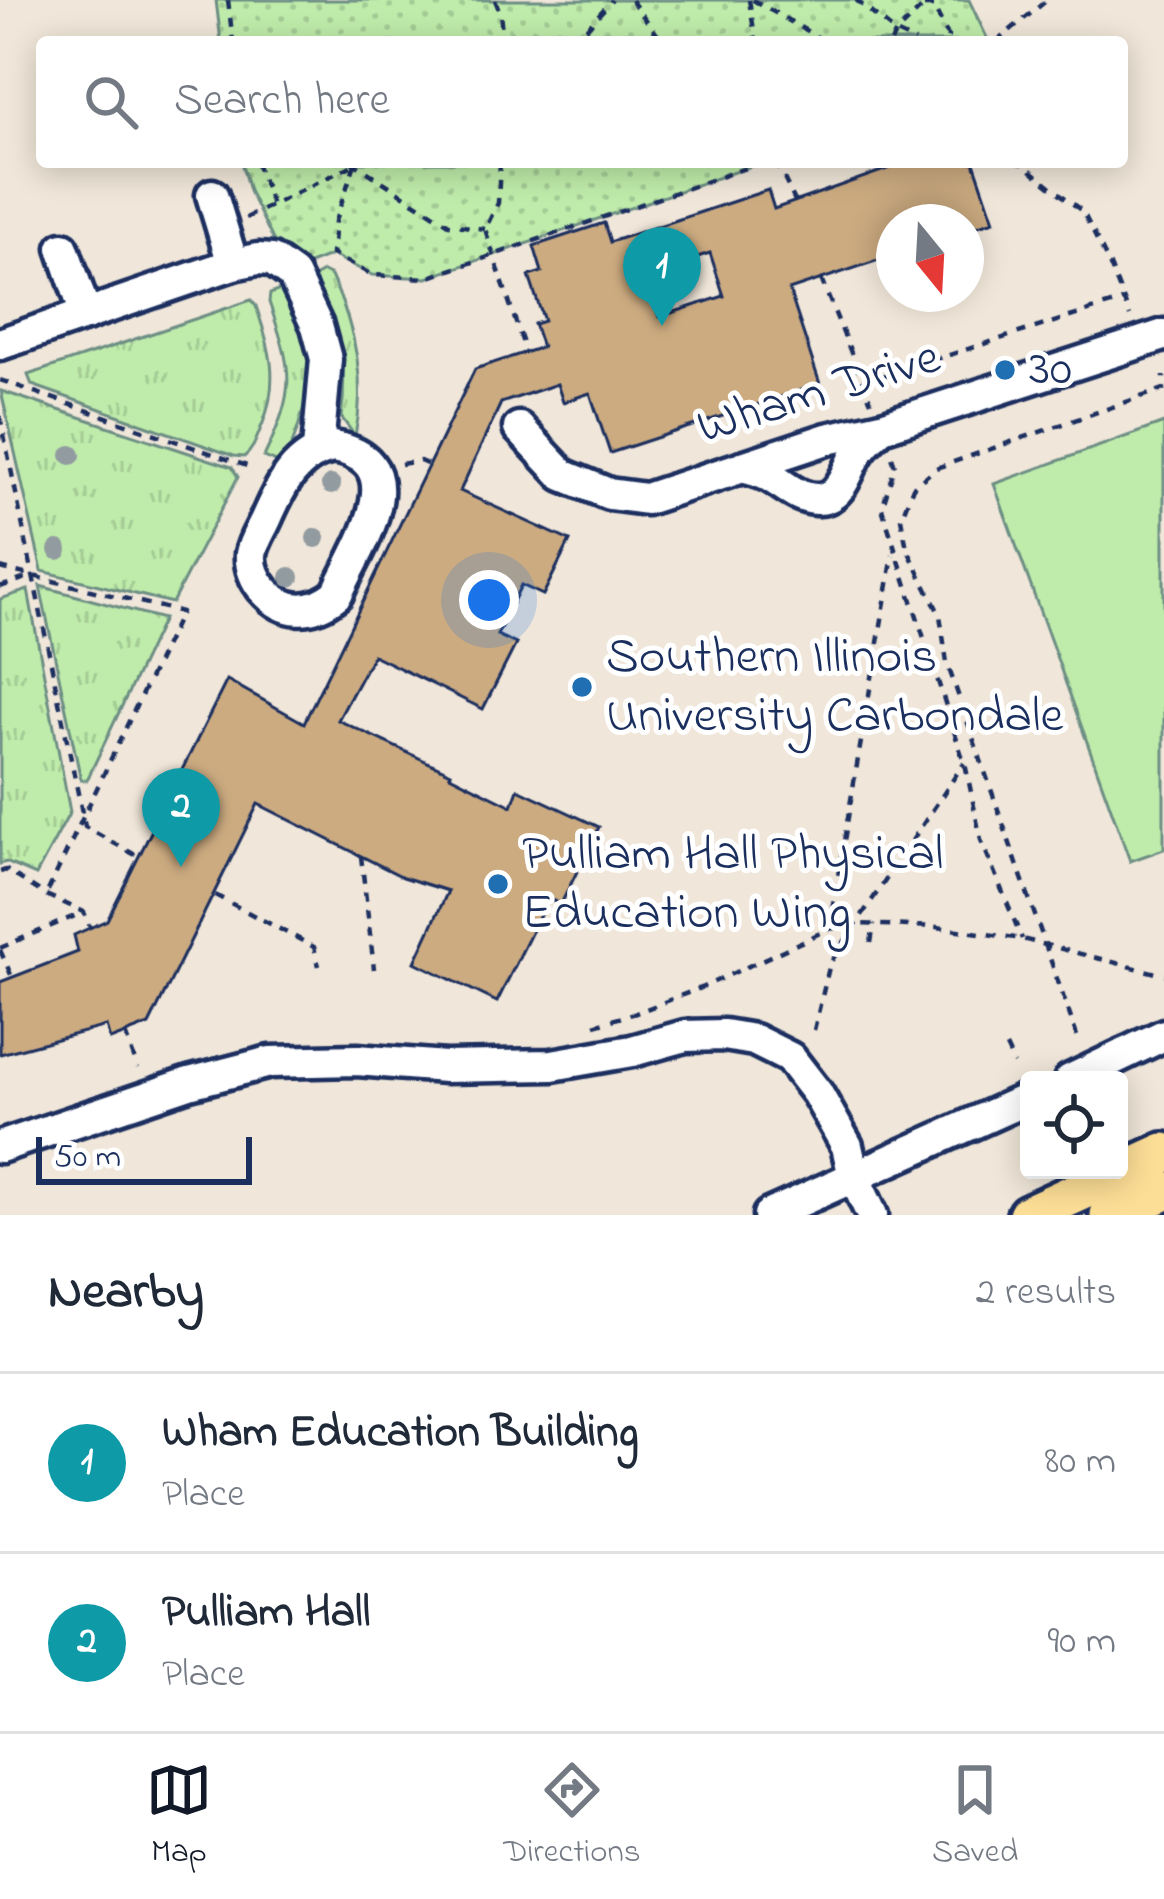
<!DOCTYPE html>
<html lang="en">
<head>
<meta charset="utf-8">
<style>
  :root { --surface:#fff; --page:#f2f2f3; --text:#1f2937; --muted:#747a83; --line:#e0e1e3; --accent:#111827 }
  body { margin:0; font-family:"Indie Flower",sans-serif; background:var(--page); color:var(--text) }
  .controls { position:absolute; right:36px; bottom:36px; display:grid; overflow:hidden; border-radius:12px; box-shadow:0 6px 30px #0003 }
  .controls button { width:108px; height:108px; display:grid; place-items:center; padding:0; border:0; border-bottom:3px solid var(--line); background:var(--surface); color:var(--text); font:60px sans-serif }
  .compass { position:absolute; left:876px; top:204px; width:108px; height:108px; border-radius:50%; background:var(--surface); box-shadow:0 6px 30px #0003; rotate:162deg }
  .scale { position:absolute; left:36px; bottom:30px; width:216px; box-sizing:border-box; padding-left:12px; border:6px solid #1b2f5e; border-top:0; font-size:33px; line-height:42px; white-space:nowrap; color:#1b2f5e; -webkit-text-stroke:9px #fff; paint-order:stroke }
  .you { position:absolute; left:489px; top:600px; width:42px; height:42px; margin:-30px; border:9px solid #fff; border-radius:50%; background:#1a73e8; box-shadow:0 0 0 18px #1a73e833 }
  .badge { display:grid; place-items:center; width:78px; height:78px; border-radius:50%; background:var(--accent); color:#fff; font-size:39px; font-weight:700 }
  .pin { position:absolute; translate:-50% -99px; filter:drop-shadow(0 3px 6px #0008) }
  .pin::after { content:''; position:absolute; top:63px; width:42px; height:36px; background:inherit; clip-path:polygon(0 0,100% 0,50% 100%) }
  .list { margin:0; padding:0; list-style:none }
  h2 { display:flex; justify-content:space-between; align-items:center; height:156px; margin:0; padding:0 48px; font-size:51px }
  h2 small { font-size:39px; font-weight:400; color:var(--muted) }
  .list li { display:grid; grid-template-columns:78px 1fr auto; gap:36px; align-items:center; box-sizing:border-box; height:180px; padding:0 48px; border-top:3px solid var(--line) }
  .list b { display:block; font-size:45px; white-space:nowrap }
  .list p { margin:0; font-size:39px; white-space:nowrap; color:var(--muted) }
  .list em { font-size:39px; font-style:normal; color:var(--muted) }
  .icon { flex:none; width:66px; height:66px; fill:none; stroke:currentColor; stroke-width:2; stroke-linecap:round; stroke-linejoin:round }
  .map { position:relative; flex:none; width:1164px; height:1215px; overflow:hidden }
  .search { position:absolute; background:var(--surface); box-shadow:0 6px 30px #0003; left:36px; right:36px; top:36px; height:132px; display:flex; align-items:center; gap:30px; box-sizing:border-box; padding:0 42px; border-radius:12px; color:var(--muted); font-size:45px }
  .sheet { height:516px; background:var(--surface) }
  nav { display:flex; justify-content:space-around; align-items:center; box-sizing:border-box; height:168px; border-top:3px solid var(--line); background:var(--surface); font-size:33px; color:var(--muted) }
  nav a { display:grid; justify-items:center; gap:6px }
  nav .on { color:var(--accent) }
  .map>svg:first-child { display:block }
  .grass { fill:url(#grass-tufts); stroke:#6d8e84; stroke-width:3 }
  .park { fill:url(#park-dots); stroke:#6d8e84; stroke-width:3 }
  .pitch { fill:#bfecaa; stroke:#6d8e84; stroke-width:3 }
  .building { fill:#ccab80; stroke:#1b2f5e; stroke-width:3; fill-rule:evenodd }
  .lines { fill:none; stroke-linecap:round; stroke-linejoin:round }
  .minor-casing { stroke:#1b2f5e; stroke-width:39 }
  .major-casing { stroke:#1b2f5e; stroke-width:48 }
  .path { stroke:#1b2f5e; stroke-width:4.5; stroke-dasharray:9 9; stroke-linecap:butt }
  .minor { stroke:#fff; stroke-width:30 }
  .major { stroke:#fdde96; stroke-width:39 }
  .tree { fill:#919ba0 }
  .poi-dot { fill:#1f6fb2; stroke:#fff; stroke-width:4.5 }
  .labels { text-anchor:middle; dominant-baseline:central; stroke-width:10; stroke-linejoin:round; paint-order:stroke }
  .poi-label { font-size:51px; fill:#1b2f5e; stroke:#fff; text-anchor:start }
  .street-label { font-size:51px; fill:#1b2f5e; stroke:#fff }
</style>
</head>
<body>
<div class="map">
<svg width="1164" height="1215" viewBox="0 0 1164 1215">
  <defs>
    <pattern id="grass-tufts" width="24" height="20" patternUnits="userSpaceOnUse" patternTransform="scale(3)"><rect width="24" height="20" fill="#bfecaa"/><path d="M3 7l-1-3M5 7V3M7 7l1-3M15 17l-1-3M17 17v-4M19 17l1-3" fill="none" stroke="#a4cb95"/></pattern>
    <pattern id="park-dots" width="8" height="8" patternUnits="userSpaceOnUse" patternTransform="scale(3)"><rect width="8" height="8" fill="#bfecaa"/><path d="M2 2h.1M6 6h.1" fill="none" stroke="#a4cb95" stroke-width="1.8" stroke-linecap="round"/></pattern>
  </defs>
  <rect width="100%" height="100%" fill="#f0e6d9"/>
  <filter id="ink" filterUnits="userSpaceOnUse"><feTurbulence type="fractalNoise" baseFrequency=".00833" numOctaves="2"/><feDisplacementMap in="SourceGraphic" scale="24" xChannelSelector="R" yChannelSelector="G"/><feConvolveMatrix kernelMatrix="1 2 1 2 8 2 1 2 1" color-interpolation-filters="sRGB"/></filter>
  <g filter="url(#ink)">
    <g class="grass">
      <path d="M323,272L331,276C355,327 367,380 355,436L341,417C349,367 339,320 312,278Z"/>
      <path d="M282,289C325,340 309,410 283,465L264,457C297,387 293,373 269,302L270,294Z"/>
      <path d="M251,300L256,306C270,349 280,378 263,423C257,436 255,448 244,457L234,456L32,385L28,375Z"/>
      <path d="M1,391L232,467L238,477L172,603L42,571Z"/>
      <path d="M40,586L163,619L87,780H81Z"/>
      <path d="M28,590L70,812L36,875L6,862L0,864V599Z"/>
    </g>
    <g class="park">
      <path d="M216,0H969L989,42H221Z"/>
      <path d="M241,162H763L427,278L372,275L332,255L289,272L249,191Z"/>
    </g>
    <path class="pitch" d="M1164,423V849L1130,861L994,484Z"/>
    <path class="building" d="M907,162H974L994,221L966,230V222H894V255L789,290L820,384L610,453L590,393L563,402L557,384L501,403L460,491L570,541L543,595L521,585L497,635L516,644L483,709L373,655L338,720L451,773L450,775L512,806L518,789L599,827L561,904L548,899L497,1002L415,962L448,891L403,877L258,804L149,1025L110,1040L106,1026L0,1054V982L78,952L74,935L107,920L227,680L304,723L475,369L542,347L534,324L544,321L529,276L542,272L534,246L604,223L610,242L768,190L774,209ZM710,253L724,296L659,317L645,274Z"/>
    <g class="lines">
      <defs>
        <g id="minor">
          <path d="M212,195L233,264"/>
          <path d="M63,248L86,315"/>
          <path d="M0,344L233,264L258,259L272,260L293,275L317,326L326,359L318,449"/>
          <path d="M519,428L563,475L609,494L646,499L827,439L882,427L1164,335"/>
          <path d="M333,447C418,461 358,547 337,594C312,614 285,615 263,589C255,579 250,567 251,554C253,542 261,530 266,519C280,487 295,454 333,447Z"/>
          <path d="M742,467C751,469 761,472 769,476C780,482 791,492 802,496C838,509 844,478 856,456C862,444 872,436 882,427"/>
          <path d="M1070,1080L1164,1035"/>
          <path d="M0,1147L189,1083L270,1062L357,1060L445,1067L552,1065L632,1051L685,1036L724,1035L754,1040L790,1058L817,1093L847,1146L854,1177L872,1215"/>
          <path d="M769,1215L1029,1098"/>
        </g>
        <g id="major">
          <path d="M1028,1215L1164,1153"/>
          <path d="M1110,1215L1164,1191"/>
        </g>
      </defs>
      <use href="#minor" class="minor-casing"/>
      <use href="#major" class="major-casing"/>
      <g class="path">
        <path d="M228,0L233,42"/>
        <path d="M495,0L500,12L503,42"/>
        <path d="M631,0L663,42"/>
        <path d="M749,0L756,42"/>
        <path d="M753,0L826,42"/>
        <path d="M856,0L896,33L915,42"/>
        <path d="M924,6H933L948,36L947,42"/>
        <path d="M574,42L612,0"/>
        <path d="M891,42L896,33L924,6L923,0"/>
        <path d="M996,42L1047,0"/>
        <path d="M256,162L272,206"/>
        <path d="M352,162L449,224L485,229"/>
        <path d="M500,162L498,203L485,229L526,353"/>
        <path d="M776,162L795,201"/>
        <path d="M1015,162L1023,164L1083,212L1110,266L1130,316"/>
        <path d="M355,164L335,221L332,254L372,275L427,278L763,162"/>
        <path d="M246,218L359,162"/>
        <path d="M821,279L871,402"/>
        <path d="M0,380L250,467"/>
        <path d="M863,382L1124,300"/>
        <path d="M0,416L85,827L139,857"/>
        <path d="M892,457L895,466L882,508L966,768L981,840L1022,939"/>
        <path d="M401,464L420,461L431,466"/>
        <path d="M0,568L181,612L46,895"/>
        <path d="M0,587L29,577"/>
        <path d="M361,856L374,969"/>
        <path d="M0,872L6,870L46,895L84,912L90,927"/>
        <path d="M215,895L314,947L319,966"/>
        <path d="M829,928L893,555"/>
        <path d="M871,943L874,924"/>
        <path d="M0,948L84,912"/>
        <path d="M0,950L12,977"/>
        <path d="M595,1025L636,1013L703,987L829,929L856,924L937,927L1022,939L1164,975"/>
        <path d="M814,1030L830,963L964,763"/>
        <path d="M125,1034L138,1068"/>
        <path d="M1077,1036L947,663L940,615L907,548L901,518L913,487L936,468L1164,389V376"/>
        <path d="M1006,1047L1014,1064"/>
      </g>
      <use href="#minor" class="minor"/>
      <use href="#major" class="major"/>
    </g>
    <g class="tree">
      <circle cx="71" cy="455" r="10"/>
      <circle cx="331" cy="485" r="10"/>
      <circle cx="316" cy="538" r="10"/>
      <circle cx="58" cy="550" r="10"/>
      <circle cx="290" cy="577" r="10"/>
    </g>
  </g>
  <g class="poi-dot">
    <circle cx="1005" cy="370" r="12"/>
    <circle cx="582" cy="687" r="12"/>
    <circle cx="498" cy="884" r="12"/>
  </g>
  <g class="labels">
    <g class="poi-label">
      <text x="1029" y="370">30</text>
      <text x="606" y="658">Southern Illinois<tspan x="606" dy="59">University Carbondale</tspan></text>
      <text x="522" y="855">Pulliam Hall Physical<tspan x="522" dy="59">Education Wing</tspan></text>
    </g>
    <g class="street-label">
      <text transform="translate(819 394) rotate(-17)">Wham Drive</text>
    </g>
  </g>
</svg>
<div class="controls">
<button><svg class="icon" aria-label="locate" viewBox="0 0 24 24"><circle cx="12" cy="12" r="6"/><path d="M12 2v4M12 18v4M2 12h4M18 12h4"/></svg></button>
</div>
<svg class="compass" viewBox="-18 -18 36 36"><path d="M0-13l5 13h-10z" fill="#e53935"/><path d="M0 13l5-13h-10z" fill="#747a83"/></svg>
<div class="scale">50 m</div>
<div class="you"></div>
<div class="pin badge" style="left:662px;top:326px;background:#0f9aa8">1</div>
<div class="pin badge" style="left:181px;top:867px;background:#0f9aa8">2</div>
<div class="search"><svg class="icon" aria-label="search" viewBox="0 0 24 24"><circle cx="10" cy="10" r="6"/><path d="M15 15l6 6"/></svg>Search here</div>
</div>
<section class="sheet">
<h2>Nearby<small>2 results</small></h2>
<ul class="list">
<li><span class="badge" style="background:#0f9aa8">1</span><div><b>Wham Education Building</b><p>Place</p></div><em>80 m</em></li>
<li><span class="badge" style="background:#0f9aa8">2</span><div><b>Pulliam Hall</b><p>Place</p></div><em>90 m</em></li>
</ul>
</section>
<nav>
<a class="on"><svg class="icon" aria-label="map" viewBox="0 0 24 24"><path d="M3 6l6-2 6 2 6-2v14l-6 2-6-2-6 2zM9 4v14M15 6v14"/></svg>Map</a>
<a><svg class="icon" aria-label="directions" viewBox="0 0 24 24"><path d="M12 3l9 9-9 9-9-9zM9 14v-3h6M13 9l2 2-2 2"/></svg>Directions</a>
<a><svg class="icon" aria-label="saved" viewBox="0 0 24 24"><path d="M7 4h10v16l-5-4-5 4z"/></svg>Saved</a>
</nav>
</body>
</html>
